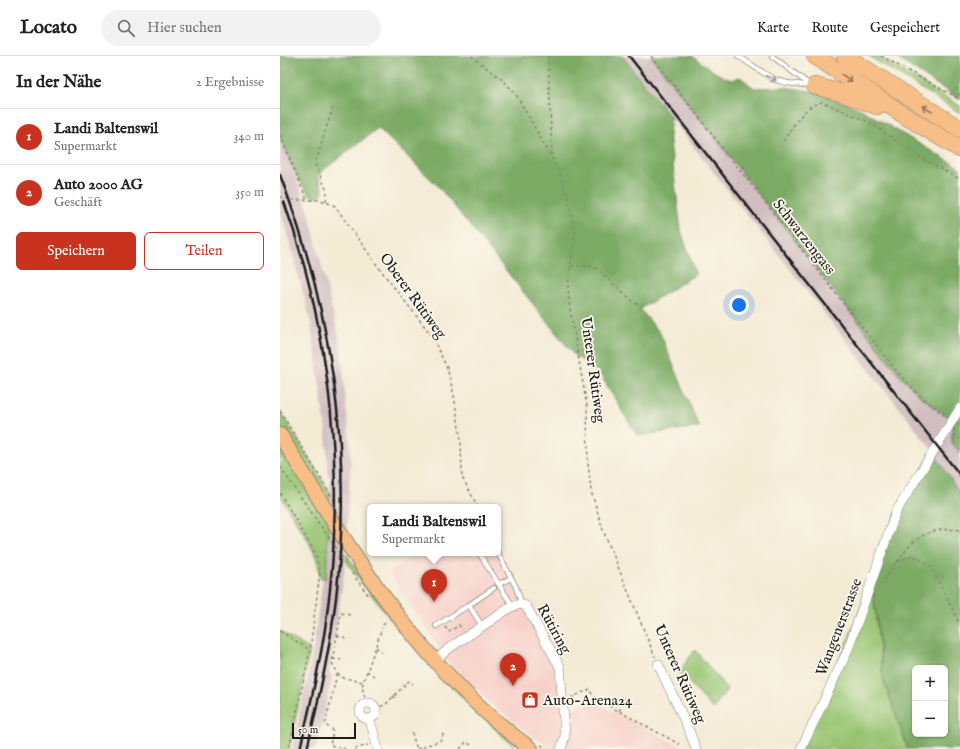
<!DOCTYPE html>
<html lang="de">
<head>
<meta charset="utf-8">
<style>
  :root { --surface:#fff; --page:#f2f2f2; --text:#202124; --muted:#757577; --line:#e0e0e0; --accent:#c8321e }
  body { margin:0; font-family:"IM FELL English",serif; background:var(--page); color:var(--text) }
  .controls { position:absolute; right:12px; bottom:12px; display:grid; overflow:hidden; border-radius:6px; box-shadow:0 1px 3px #0004 }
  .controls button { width:36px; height:36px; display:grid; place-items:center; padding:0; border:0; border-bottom:1px solid var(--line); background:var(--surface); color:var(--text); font:20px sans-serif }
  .scale { position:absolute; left:12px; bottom:10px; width:64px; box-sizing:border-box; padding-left:4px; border:2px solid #1c1c1c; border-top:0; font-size:11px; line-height:14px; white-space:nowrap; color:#1c1c1c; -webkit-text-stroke:3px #fbf7ec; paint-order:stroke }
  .you { position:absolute; left:459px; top:249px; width:14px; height:14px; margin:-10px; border:3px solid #fff; border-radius:50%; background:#1a73e8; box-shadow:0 0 0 6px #1a73e833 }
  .badge { display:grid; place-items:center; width:26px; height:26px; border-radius:50%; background:var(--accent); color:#fff; font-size:13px; font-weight:700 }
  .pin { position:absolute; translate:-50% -33px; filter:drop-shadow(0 1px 2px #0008) }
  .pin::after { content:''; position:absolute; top:21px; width:14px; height:12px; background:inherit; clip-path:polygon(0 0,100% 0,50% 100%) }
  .popup { position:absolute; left:87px; top:448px; width:134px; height:52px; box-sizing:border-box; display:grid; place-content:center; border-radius:6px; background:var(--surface); filter:drop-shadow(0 1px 3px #0005); font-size:13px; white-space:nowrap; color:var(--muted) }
  .popup b { font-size:15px; color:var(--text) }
  .popup::after { content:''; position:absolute; left:50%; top:100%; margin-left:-8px; border:8px solid transparent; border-top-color:var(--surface) }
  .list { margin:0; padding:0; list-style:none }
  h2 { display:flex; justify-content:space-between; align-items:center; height:52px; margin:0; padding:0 16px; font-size:17px }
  h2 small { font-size:13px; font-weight:400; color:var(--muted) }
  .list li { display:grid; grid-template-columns:26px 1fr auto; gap:12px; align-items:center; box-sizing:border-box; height:56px; padding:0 16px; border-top:1px solid var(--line) }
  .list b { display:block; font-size:15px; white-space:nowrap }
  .list p { margin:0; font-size:13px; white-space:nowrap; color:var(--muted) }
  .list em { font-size:13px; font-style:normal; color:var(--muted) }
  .actions { display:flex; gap:8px; padding:12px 16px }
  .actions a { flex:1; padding:9px 0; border:1px solid var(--accent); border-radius:6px; text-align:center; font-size:14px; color:var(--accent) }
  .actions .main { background:var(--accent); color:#fff }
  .icon { flex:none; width:22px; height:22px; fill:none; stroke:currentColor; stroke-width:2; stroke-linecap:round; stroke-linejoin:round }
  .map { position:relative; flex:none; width:680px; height:693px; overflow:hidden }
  header { display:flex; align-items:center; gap:24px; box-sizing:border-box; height:56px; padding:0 20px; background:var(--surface); border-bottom:1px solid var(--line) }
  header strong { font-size:19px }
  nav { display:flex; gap:22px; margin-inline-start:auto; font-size:14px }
  .search { width:280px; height:36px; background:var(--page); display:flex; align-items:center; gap:10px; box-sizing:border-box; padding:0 14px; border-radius:22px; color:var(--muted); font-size:15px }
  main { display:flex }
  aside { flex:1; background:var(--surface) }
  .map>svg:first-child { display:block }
  .built { fill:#f7d0c9 }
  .industrial { fill:#d2bec1 }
  .green { fill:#98c472; stroke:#5a7047 }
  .forest { fill:#7aaa64; stroke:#4b6340; fill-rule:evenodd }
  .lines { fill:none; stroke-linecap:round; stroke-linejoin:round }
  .service-casing { stroke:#888478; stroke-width:6 }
  .minor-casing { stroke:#888478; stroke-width:10 }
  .primary-casing { stroke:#888478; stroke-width:16 }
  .motorway-casing { stroke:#888478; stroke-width:18 }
  .path { stroke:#888478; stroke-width:1.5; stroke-dasharray:3 3; stroke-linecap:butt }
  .service { stroke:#fff; stroke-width:4.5 }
  .minor { stroke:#fff; stroke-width:9 }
  .primary { stroke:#f7be87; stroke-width:14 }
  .motorway { stroke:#f7be87; stroke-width:17 }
  .rail { stroke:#1c1c1c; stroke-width:2.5 }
  .oneway { stroke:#999 }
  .oneway2 { stroke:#8a6d52 }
  .labels { text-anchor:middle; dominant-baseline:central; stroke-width:3.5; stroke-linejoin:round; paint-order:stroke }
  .street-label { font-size:15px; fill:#1c1c1c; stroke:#fbf7ec }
  .poi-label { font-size:15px; fill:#1c1c1c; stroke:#fbf7ec; text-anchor:start }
</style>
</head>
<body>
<header>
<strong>Locato</strong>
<div class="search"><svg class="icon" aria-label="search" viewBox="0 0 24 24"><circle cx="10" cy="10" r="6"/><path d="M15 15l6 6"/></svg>Hier suchen</div>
<nav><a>Karte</a><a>Route</a><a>Gespeichert</a></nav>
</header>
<main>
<aside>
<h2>In der Nähe<small>2 Ergebnisse</small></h2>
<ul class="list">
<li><span class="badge">1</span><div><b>Landi Baltenswil</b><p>Supermarkt</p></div><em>340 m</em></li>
<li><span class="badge">2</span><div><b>Auto 2000 AG</b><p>Geschäft</p></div><em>350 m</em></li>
</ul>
<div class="actions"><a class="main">Speichern</a><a>Teilen</a></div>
</aside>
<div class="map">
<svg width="680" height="693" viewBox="0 0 680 693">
  <rect width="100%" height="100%" fill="#fbf7ec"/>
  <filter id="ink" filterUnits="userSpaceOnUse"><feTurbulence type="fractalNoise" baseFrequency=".025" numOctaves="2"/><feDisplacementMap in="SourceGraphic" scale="8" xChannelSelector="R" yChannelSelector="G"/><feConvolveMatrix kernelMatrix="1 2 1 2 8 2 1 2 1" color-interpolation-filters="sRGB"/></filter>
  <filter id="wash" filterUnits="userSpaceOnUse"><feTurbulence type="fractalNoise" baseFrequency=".012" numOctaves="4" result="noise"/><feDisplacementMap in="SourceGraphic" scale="16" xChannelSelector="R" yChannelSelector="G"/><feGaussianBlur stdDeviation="0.9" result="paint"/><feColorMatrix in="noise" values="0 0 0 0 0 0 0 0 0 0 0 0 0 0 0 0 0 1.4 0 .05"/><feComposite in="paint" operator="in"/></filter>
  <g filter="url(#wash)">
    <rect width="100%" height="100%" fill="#f4ebd5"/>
    <path class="built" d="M218,493L241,535L275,608L289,654L313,645L405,693H270L217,653L170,608L109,516L137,497H218Z"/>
    <g class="industrial">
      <path d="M342,0H371L618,317L640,340L672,364V387L680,397V438L653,395Z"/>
      <path d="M0,79L28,153L60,286L71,399L64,518L49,616L52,621L36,693H12L32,600L43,522H46L50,470V421L48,418L46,375L31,266L0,152Z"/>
    </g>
    <g class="green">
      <path d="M589,0H598L680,50V57Z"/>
      <path d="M0,355L50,437L46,522H40C39,490 13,467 1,439C0,430 0,369 0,355Z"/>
      <path d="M67,499L121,575L236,690C224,684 211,668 200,658C148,610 107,562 66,505Z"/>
      <path d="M592,526L603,622L628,693H521Z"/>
      <path d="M0,575L30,594L9,693H0Z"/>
      <path d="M415,594L447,633L433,653L399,616Z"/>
    </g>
    <g class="forest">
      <path d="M0,0H342L391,62L389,78L401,175L416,218L360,253L380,277L419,371L357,380L319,316L294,299L158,130L98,72L45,113L38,120L43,134L42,138L38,141H32C21,131 2,93 0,78C0,53 0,26 0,0Z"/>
      <path d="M371,0H412L436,17L451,24L460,21L474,32L504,31L539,36L579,52L680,112V397L672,387V364L640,340L618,317Z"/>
      <path d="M614,0H680V44Z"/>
      <path d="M653,395L680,438V693H628L603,622L592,526L616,456ZM635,612H665V678H635Z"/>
    </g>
  </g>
  <g filter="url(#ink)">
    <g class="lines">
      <defs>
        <g id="service">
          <path d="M458,0L493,23L507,27L533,30"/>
          <path d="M492,0L530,29"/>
          <path d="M199,497L230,546L231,551"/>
          <path d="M218,497L236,531L242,549"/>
          <path d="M219,528L231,522"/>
          <path d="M189,549L214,532"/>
          <path d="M156,570L189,549L202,570"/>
        </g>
        <g id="minor">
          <path d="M155,605L168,593L231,551L240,548L246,550L280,611L285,680L281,693"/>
          <path d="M378,608L409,674L416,693"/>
          <circle cx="88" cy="655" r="8"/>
          <path d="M90,664L98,693"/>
          <path d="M521,693L567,596L616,456L680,352"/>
        </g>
        <path id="primary" d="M0,379C71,496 138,610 251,693"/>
        <g id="motorway">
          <path d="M535,0L627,61L680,93"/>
          <path d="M565,0L680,73"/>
          <path d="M535,30L562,37L597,50"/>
        </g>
      </defs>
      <use href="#service" class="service-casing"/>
      <use href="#minor" class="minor-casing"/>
      <use href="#primary" class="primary-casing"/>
      <use href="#motorway" class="motorway-casing"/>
      <g class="path">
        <path d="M191,0L224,25L237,40L278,113L288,141L295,178L288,229L289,247L307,351L308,407L311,435L323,474L375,601"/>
        <path d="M268,0L272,102"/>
        <path d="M371,0L618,317L640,340L665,360"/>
        <path d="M601,0L680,43"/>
        <path d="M0,79L27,144"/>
        <path d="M503,85C514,70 523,50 542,46L589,66L643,103L680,123"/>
        <path d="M0,141L13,144H41L55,150L99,212L152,280L167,312L174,339L181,385L182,421L198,451"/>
        <path d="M46,145L47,135L35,108L53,51"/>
        <path d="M291,210H308L316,212L355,247L363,250"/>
        <path d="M0,355L55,446"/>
        <path d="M674,379L680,383"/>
        <path d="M0,411L65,505"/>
        <path d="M0,437L35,497L40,516L30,594L9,693"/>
        <path d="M617,506C635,480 649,471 680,474"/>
        <path d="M72,517L89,540"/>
        <path d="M600,529L617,506L633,499L650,509L680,568"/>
        <path d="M70,559L61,557L52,607L60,621L83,626"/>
        <path d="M103,569L107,564"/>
        <path d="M165,571L169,576L179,569L182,574"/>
        <path d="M0,575L30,594"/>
        <path d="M57,580L67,582"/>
        <path d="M96,591L102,597"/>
        <path d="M53,603L61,604"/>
        <path d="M226,606L241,598"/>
        <path d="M87,615L94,620"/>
        <path d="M57,618L45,669L52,673L53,676L50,689L66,693"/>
        <path d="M113,640L117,644"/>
        <path d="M291,642L310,633L313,641L399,688"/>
        <path d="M86,647L82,630L102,572"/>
        <path d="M95,652L105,649L129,625L133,628"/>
        <path d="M339,655L347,640"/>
        <path d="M133,678H132L137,693"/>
        <path d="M261,689L267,693"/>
        <path d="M75,693L88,689"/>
        <path d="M137,693L162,684L163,677"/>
        <path d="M180,693L186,686L191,689"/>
      </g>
      <use href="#service" class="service"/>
      <use href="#minor" class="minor"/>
      <use href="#primary" class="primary"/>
      <use href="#motorway" class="motorway"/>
      <g class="rail">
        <path d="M349,0L680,419"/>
        <path d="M0,119C52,254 73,398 56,542C50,593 39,643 27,693"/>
        <path d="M4,146C52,279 66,425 46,566C40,609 30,651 20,693"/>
      </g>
    </g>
    <defs><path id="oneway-shaft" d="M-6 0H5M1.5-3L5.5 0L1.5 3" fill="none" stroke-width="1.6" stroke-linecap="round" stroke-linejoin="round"/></defs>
    <use class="oneway" href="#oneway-shaft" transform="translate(491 22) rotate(25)"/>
    <g class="oneway2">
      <use href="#oneway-shaft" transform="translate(567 22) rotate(34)"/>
      <use href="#oneway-shaft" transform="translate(647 53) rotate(-148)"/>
    </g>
  </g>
  <defs>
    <symbol id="shop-square" viewBox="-11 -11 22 22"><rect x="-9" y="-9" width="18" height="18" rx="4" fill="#c8321e" stroke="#fbf7ec"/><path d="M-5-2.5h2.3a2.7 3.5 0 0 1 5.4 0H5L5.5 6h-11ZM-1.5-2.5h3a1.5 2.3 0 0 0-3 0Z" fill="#fff"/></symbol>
  </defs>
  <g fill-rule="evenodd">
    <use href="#shop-square" x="240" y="634" width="20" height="20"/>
  </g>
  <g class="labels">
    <g class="street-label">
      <text transform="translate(524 181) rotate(52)">Schwarzengass</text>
      <text transform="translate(133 240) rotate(54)">Oberer Rütiweg</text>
      <text transform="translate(313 314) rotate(82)">Unterer Rütiweg</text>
      <text transform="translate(559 571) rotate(-69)">Wangenerstrasse</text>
      <text transform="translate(274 573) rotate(61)">Rütiring</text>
      <text transform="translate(400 618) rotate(66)">Unterer Rütiweg</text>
    </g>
    <g class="poi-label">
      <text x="263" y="644">Auto-Arena24</text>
    </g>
  </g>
</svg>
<div class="controls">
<button>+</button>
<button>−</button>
</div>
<div class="scale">50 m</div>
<div class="you"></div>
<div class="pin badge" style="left:154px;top:546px">1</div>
<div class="popup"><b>Landi Baltenswil</b>Supermarkt</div>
<div class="pin badge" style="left:233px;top:630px">2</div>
</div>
</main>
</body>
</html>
